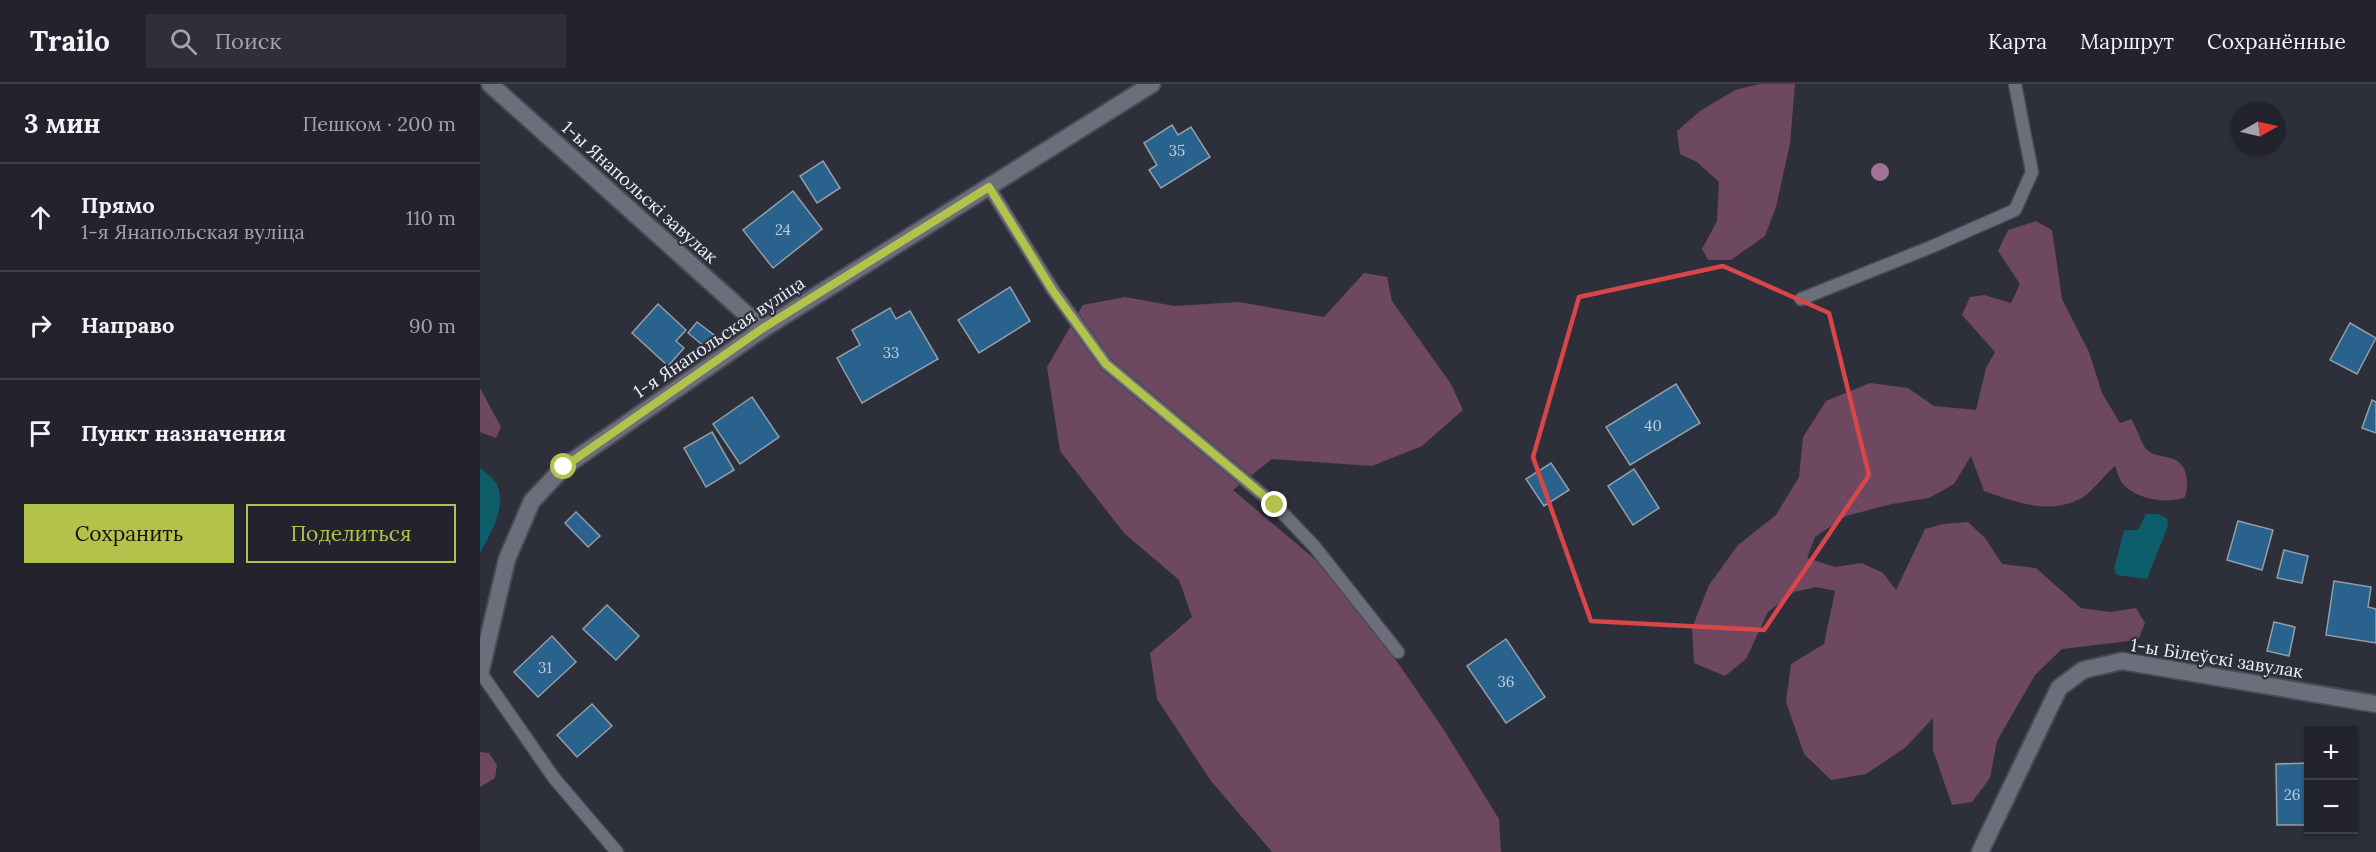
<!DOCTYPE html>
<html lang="ru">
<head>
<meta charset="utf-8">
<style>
  :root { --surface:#22232c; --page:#2e2f38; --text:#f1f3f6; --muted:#a2a4a9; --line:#3f4048; --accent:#b3c24b }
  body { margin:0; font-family:Lora,serif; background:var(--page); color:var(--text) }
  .controls { position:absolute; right:18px; bottom:18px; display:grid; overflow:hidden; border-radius:0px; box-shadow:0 2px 4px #0004 }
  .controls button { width:54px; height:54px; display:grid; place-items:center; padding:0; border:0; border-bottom:2px solid var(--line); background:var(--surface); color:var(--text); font:30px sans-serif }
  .compass { position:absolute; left:1752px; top:18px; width:54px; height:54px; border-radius:50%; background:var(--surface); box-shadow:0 2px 4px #0004; rotate:82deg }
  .stop { position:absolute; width:18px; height:18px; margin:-14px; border:4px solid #b3c24b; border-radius:50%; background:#fff }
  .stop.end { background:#b3c24b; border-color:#fff; box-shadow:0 2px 6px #0008 }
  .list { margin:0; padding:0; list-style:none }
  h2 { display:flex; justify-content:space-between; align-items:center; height:78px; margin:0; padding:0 24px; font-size:26px }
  h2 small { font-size:20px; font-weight:400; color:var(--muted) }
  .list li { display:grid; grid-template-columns:39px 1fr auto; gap:18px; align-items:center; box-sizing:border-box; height:108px; padding:0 24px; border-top:2px solid var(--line) }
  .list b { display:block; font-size:22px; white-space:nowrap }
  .list p { margin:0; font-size:20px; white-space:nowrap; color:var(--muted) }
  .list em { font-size:20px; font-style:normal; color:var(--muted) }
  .actions { display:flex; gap:12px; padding:18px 24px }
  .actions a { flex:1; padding:14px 0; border:2px solid var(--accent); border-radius:0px; text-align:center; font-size:21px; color:var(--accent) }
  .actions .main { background:var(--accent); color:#111 }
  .icon { flex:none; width:33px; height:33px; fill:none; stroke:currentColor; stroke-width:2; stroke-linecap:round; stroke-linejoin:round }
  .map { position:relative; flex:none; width:1896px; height:768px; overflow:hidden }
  header { display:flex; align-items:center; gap:36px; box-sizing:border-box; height:84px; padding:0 30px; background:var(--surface); border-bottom:2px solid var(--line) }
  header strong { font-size:28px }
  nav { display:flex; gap:33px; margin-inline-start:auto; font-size:21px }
  .search { width:420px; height:54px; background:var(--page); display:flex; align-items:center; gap:15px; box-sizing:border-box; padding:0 21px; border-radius:0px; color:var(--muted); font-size:22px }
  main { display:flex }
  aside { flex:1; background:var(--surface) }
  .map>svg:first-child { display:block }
  .green { fill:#6e4761 }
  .water { fill:#0e5d6a }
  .building { fill:#29628d; stroke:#939ea8; stroke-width:1.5 }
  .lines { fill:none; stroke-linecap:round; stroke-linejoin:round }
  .service-casing { stroke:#494b54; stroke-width:15 }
  .minor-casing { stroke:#494b54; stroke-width:20 }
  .service { stroke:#6c6f7b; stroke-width:12 }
  .minor { stroke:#6c6f7b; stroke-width:16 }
  .tree { fill:#a07396 }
  .route { stroke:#b3c24b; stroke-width:8 }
  .marked { fill:none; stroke:#d94647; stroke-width:4.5; stroke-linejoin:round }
  .labels { text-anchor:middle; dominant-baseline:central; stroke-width:4.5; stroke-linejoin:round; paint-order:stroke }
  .number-label { font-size:15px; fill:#bcccdc }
  .street-label { font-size:18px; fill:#edeff6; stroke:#2d2f3a }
</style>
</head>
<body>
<header>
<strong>Trailo</strong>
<div class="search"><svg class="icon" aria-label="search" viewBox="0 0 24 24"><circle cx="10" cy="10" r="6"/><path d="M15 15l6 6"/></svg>Поиск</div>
<nav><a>Карта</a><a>Маршрут</a><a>Сохранённые</a></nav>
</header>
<main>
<aside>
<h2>3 мин<small>Пешком · 200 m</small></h2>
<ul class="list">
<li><svg class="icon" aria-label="ahead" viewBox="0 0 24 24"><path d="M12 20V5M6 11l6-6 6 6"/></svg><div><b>Прямо</b><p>1-я Янапольская вуліца</p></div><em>110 m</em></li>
<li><svg class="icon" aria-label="right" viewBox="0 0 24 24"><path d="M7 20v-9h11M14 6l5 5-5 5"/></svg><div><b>Направо</b></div><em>90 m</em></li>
<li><svg class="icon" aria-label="arrive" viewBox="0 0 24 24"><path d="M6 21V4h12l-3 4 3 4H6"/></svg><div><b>Пункт назначения</b></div></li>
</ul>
<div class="actions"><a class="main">Сохранить</a><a>Поделиться</a></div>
</aside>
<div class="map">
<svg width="1896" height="768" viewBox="0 0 1896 768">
  <rect width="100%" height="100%" fill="#2d2f3a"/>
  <g class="green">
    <path d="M1279,0H1315L1310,60L1296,123L1285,152L1251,176H1228L1222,165L1237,137L1239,98L1217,78L1200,70L1197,47L1220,27L1255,6Z"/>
    <path d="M1556,137L1572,146L1582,215L1609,268L1622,309L1640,339L1651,335C1657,344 1661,359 1666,365C1675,373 1683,371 1693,375C1708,380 1709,400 1705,413C1688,421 1655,415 1642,399C1639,395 1637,387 1635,382C1624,391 1613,408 1600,415C1568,431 1536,418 1504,407L1491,372L1474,400L1449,414L1412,420L1366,432L1335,453L1327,474L1355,483L1382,479L1403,489L1416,506L1445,445L1463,440L1488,438L1505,454L1522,480L1556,484L1601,524L1630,528L1656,524L1665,539L1658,556L1582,565L1555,591L1517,657L1510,694L1492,718L1472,721L1453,666V634L1426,663L1386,690L1351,696L1324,670L1306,618L1311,580L1344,560L1355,507L1336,503L1314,508L1288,528L1266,575L1245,592L1214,579L1212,544L1229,501L1258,461L1296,431L1319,393L1323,353L1346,317L1390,299L1428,304L1454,322L1496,326L1506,284L1515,268L1482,231L1490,213L1504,211L1531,219L1540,200L1518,167L1528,146Z"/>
    <path d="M884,189L907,193L912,217L971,300L983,326L942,362L892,382L792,375L753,406L863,499L964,646L1019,735L1021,768H792L731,697L677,615L670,569L712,533L699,496L644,449L580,367L567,283L603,221L645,213L695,222L759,218L844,233Z"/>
    <path d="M0,304L21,343L16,354L0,348Z"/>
    <path d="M0,668L9,669L17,681L15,694L0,703Z"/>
  </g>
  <g class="water">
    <path d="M0,384C5,388 15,395 17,401C27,422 10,451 0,469Z"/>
    <path d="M1666,430H1678L1687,434L1688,442L1667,495L1637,491L1634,485L1644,446H1658Z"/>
  </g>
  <g class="building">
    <path d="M692,41L698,51L711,43L730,73L681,104L669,86L677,81L664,59Z"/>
    <path d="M343,77L360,104L337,119L320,92Z"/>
    <path d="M313,107L342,145L293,184L263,146Z"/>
    <path d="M530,203L550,237L499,269L478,236Z"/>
    <path d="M178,220L206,246L196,257L204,264L188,282L152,249Z"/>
    <path d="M410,224L416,235L430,227L458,275L382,319L357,274L380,261L372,246Z"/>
    <path d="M217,238L234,251L225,263L208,249Z"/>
    <path d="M1870,239L1896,254L1877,290L1850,276Z"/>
    <path d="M1196,300L1220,339L1150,381L1126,343Z"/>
    <path d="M272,313L299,353L260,380L233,340Z"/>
    <path d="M1892,316L1896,318V349L1882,344Z"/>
    <path d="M232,348L254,386L226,403L204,364Z"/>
    <path d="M1071,379L1089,406L1064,422L1046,395Z"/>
    <path d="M1154,385L1179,424L1153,441L1128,402Z"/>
    <path d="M96,428L120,452L108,463L85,439Z"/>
    <path d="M1758,437L1793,446L1782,486L1747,476Z"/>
    <path d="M1804,466L1828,472L1822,499L1797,494Z"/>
    <path d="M1854,497L1891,503L1888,523L1896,525V559L1846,551Z"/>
    <path d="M127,521L159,552L136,576L103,545Z"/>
    <path d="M1794,538L1815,543L1809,572L1787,567Z"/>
    <path d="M72,552L96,578L58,613L34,588Z"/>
    <path d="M1026,555L1065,613L1026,639L987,582Z"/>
    <path d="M112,620L132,642L97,673L77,651Z"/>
    <path d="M1828,679V741H1797L1796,680Z"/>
  </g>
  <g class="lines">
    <defs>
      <g id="service">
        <path d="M509,103L573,206L626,280L795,421L834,462L918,568"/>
        <path d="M1321,215L1451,163L1535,126L1552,88L1535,0"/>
        <path d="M1,589L74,694L137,768"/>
      </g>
      <g id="minor">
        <path d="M10,0L283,245"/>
        <path d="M0,590L27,475L52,417L84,383L283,245L672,0"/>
        <path d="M1500,768L1579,604L1603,586L1642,577L1896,620"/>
      </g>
    </defs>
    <use href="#service" class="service-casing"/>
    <use href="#minor" class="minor-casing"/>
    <use href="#service" class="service"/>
    <use href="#minor" class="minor"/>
  </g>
  <circle class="tree" cx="1400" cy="88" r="9"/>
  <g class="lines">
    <path class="route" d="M84,383L283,244L509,103L573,207L626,280L795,421"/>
  </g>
  <path class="marked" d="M1243,182L1349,229L1389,391L1284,546L1111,537L1053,373L1099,213Z"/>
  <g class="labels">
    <g class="number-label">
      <text x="697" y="66">35</text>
      <text x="303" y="145">24</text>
      <text x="411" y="268">33</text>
      <text x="1173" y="341">40</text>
      <text x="65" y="583">31</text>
      <text x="1026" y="597">36</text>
      <text x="1812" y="710">26</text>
    </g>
    <g class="street-label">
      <text transform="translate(160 108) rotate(42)">1-ы Янапольскі завулак</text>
      <text transform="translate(239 253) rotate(-34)">1-я Янапольская вуліца</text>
      <text transform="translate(1737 574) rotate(9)">1-ы Білеўскі завулак</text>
    </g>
  </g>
</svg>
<div class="controls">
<button>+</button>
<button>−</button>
</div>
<svg class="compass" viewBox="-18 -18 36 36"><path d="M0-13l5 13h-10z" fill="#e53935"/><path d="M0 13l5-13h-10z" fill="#a2a4a9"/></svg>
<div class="stop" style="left:84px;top:383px"></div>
<div class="stop end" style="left:795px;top:421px"></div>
</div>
</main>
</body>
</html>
